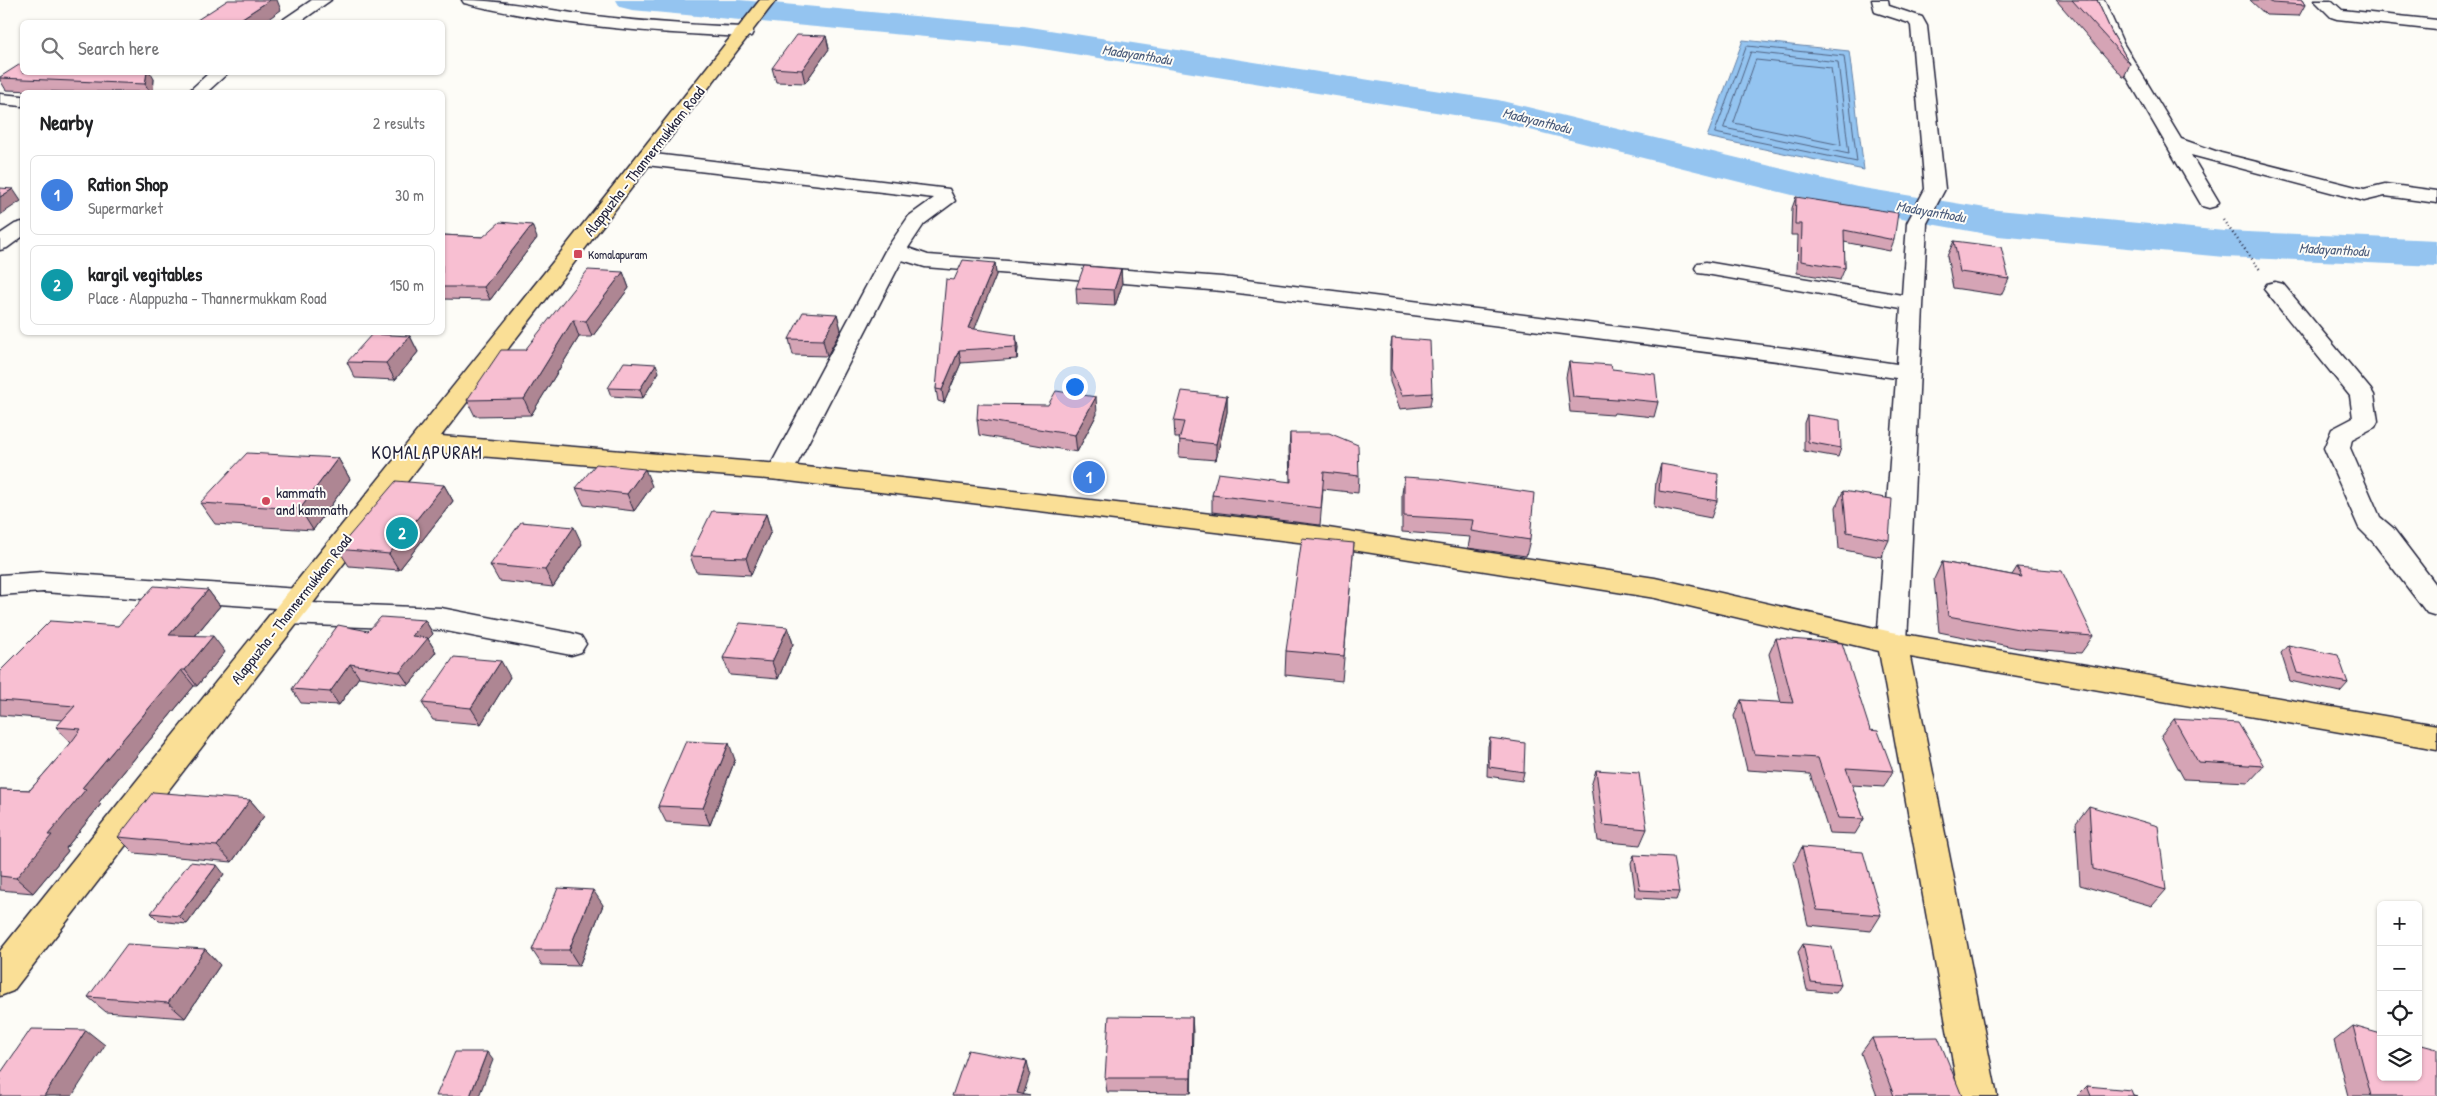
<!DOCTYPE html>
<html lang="en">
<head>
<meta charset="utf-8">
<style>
  :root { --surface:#fff; --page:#f2f2f2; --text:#202124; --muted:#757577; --line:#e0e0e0; --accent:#1a73e8 }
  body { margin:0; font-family:"Patrick Hand",sans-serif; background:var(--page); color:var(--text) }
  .controls { position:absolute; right:15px; bottom:15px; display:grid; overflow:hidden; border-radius:8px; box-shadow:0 1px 4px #0004 }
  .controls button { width:45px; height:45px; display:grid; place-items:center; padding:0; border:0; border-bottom:1px solid var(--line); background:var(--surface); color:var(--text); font:25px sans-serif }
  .you { position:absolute; left:1074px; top:386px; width:18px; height:18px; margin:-12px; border:4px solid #fff; border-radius:50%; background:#1a73e8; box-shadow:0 0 0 8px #1a73e833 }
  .badge { display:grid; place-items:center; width:32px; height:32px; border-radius:50%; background:var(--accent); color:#fff; font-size:16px; font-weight:700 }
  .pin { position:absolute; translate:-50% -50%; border:2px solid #fff; box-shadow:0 1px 5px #0006 }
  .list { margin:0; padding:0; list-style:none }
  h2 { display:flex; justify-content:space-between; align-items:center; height:65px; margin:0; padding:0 20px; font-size:21px }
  h2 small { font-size:16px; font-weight:400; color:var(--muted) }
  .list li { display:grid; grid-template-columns:32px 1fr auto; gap:15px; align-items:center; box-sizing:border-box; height:80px; margin:0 10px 10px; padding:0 10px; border:1px solid var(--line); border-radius:8px }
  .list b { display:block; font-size:19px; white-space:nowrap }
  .list p { margin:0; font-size:16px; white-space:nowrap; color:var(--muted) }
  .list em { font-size:16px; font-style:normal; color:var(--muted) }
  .icon { flex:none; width:28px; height:28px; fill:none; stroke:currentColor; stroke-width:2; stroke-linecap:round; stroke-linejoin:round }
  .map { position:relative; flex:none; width:2437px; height:1096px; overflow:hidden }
  .search { position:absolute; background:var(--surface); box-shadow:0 1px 4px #0004; left:20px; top:20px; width:425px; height:55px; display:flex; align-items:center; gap:12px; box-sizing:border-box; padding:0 18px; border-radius:8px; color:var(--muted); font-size:19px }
  .panel { position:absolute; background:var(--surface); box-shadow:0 1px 4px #0004; left:20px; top:90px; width:425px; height:245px; border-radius:8px }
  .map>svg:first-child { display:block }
  .water { fill:#94c4f0; stroke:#6683a8 }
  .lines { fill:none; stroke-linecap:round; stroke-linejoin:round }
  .shore { stroke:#506383; stroke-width:1 }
  .river { fill:#94c4f0; fill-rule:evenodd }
  .minor-casing { stroke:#22223b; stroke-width:3 }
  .major-casing { stroke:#22223b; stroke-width:3 }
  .path { stroke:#22223b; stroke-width:2.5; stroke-dasharray:1 3; stroke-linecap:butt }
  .minor { fill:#fdfcf7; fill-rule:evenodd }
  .major { fill:#fadf96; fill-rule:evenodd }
  .wall { fill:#d5a4b5; stroke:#22223b }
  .shaded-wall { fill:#ae8693; stroke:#22223b }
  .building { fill:#f8bfd2; stroke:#22223b }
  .poi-dot { fill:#d1495b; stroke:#fdfcf7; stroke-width:2 }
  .labels { text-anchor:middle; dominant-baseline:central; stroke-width:4; stroke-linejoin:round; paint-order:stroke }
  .far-poi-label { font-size:12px; fill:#22223b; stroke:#fdfcf7; text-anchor:start }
  .far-water-label { font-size:14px; font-style:italic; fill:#4a5b7a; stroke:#fdfcf7 }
  .street-label { font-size:15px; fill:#22223b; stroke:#fdfcf7 }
  .poi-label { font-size:15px; fill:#22223b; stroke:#fdfcf7; text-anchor:start }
  .quarter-label { font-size:18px; letter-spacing:1px; fill:#22223b; stroke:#fdfcf7 }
</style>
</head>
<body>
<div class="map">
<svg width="2437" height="1096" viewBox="0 0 2437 1096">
  <rect width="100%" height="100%" fill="#fdfcf7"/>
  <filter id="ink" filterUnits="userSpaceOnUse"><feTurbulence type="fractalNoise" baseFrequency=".02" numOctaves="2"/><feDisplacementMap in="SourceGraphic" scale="10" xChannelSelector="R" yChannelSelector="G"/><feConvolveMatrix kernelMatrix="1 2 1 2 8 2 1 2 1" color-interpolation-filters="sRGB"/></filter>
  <g filter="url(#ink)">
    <path class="water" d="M1743,40L1849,51L1864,170L1707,137Z"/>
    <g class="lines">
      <g class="shore">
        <path d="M1747,46L1844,56L1857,162L1715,133Z"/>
        <path d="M1751,52L1838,62L1849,154L1724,128Z"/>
        <path d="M1756,60L1831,68L1841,145L1734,123Z"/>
      </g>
      <path class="river" d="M616,0H740L1024,26L1498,100L1857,187L1998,210L2224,231L2437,240V266L2224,257L1998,236L1857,211L1498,122L1024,46L632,10L620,7Z"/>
      <defs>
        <g id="minor">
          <path d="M312,0H331L300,22H282L284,19Z"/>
          <path d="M462,0C500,0 535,8 572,13C630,21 687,25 745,27L751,28L753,32L751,36L745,37C651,33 556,26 464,3Z"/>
          <path d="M1872,0H1888L1889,6L1922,17L1927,26L1945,189L1927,223L1907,643L1902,651L1892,654L1882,651L1877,643L1896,378L1793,363L1222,291L925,267L902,260L793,472L789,478L780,480L771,478L767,472L885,251L909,216L934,198L646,165L639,163L636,159L639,155L646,153L949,189L955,201L924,224L908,248L928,255L1222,277L1793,349L1897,364L1901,308L1706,274L1698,273L1695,268L1698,263L1706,262L1902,295L1907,223L1925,189L1911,26L1909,23L1875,12Z"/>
          <path d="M2088,0H2104L2123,43L2181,139L2221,153L2364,189L2385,184L2437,191V203L2385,196L2364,201L2191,155L2219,202L2216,206L2209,208L2202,206L2107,43Z"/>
          <path d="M2314,0H2331L2342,10L2437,20V30L2337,19L2331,17Z"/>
          <path d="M210,72H229L207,92H188Z"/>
          <path d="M0,94L22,96V106L0,104Z"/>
          <path d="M22,222V237L7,248L0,250V234L15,224Z"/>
          <path d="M2275,282L2283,284L2371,390L2374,395L2378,421L2375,427L2352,439L2350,448L2380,517L2393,528L2437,586V616L2427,613L2373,542L2359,528L2324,448L2332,429L2353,418L2350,396L2264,289L2267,284Z"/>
          <path d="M43,572L299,589L309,592L313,599L311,603L441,608L571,633L581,636L586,644L581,652L571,655L441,630L287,624L277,620L273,613L276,608L43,592L0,595V575Z"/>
        </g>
        <path id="major" d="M760,0H776L441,436L780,464L1315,526L1655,578L1892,632L2437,725V749L1910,657L1997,1096H1959L1879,651L1655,598L1315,544L780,480L430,452L13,991L0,996V951L561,252Z"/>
      </defs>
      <use href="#minor" class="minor-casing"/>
      <use href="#major" class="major-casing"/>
      <path class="path" d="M2223,220L2261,271"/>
      <use href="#minor" class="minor"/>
      <use href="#major" class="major"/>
    </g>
    <g class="wall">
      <path d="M2056,0H2097L2111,31L2130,64L2124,77H2123Z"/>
      <path d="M2250,0H2302L2305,5L2299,16L2266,15Z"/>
      <path d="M826,36L829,49L805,83L776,82L772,68Z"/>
      <path d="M0,77L154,79L153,92H64L6,90L0,80Z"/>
      <path d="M1796,197L1894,240L1890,251L1844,242L1845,268L1840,280L1797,273L1798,235H1791L1792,208Z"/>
      <path d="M442,235L483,237L537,238L490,300L442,299Z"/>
      <path d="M1954,241L2009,279L2001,295L1953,288L1947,256Z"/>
      <path d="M995,263L996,275L974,329L1018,347L1017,359L961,363L944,403L938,401L936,389L954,280Z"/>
      <path d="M1121,269L1122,285L1115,306L1077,304L1076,288Z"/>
      <path d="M623,272L629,288L592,337H579L531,415L475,416L467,400L525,350Z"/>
      <path d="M837,314L841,330L827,356L793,355L789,339Z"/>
      <path d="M410,336L418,352L395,380L355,378L347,362Z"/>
      <path d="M1392,338L1432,393L1430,406L1400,409L1390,382V351Z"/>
      <path d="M1569,362L1612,369L1658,402L1654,417L1614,413L1613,415L1570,412L1566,377Z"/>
      <path d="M659,372L643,398L611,396L608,388Z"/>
      <path d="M1227,396V412L1216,460L1179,457L1180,438H1175L1174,421Z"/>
      <path d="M1097,414L1077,452L979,435L977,419Z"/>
      <path d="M1807,415L1841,448L1838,457L1804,451V423Z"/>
      <path d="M1290,433L1359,476L1358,493L1323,489L1320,525L1212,512V495L1290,482L1289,450Z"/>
      <path d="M338,458L350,479L313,530L215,524L200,503Z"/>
      <path d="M1661,464L1717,501L1711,518L1654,507L1656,481Z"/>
      <path d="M1404,477L1530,540L1526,556L1468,548L1470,537L1402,532V494Z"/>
      <path d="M444,485L453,501L399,570L349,566L338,549Z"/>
      <path d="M652,486L634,511L584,505L576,488Z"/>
      <path d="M1843,491L1889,540L1881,557L1839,549L1836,507Z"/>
      <path d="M766,514L771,531L751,575L696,572L690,556Z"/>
      <path d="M1354,543L1342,681L1285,675L1286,651Z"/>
      <path d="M582,544L553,587L499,581L490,565Z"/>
      <path d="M1942,562L2012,575L2017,567L2093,636L2081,653L2018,648L1939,632L1934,579Z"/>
      <path d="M208,590L220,606L195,636L225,652L197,686H194L99,802L101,804L66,848L68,851L33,893L0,890V789L30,790L71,743L56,727L63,720L0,715V671L118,626Z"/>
      <path d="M425,620L433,634L428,639L436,652L409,685L359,677L339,705L301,703L292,689L368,631Z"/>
      <path d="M788,627L793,644L778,679L730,675L723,658Z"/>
      <path d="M1776,638L1870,730L1893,771L1884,787L1852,785L1864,819L1855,834L1829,833L1810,774L1747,770L1734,716L1741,700L1781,703L1769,654Z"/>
      <path d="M2288,645L2348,683L2340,692L2290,681L2281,653Z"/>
      <path d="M510,677L481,724L433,720L422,703Z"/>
      <path d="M2174,719L2264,766L2249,782L2184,779L2161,736Z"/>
      <path d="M1490,738L1524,772L1522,781L1487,776L1488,746Z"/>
      <path d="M735,760L710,825L666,822L658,806Z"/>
      <path d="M1596,770L1647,829L1640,845L1598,841L1591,786Z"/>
      <path d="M250,800L264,816L232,862L134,853L118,837Z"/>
      <path d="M2089,806L2166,890L2152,906L2080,885L2076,823Z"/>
      <path d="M1802,847L1881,915L1871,931L1808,925L1794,863Z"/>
      <path d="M1634,855L1679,892L1676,900L1636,898L1631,863Z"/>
      <path d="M224,874L187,924L159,921L151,913Z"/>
      <path d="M603,905L579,966L542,965L532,950Z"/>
      <path d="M1803,944L1841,985L1836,993L1807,990L1798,952Z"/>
      <path d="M205,949L220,965L185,1018L106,1012L88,997Z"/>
      <path d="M1192,1017L1191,1093L1107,1092L1105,1078Z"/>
      <path d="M2353,1026L2437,1096H2348L2334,1041Z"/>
      <path d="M1872,1038L1962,1096H1877L1861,1053Z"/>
      <path d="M2087,1086L2133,1095L2137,1096H2077Z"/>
    </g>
    <g class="shaded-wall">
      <path d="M270,0H277L281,10L264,22H236Z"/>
      <path d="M826,36L829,49L805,83L802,70Z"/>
      <path d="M147,72H150L154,79L153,92H150L145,84Z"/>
      <path d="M13,189L21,201L0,215V197Z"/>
      <path d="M532,225L537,238L490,300L484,287Z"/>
      <path d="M995,263L996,275L970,341L968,328Z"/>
      <path d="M1121,269L1122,285L1115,306L1114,290Z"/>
      <path d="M623,272L629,288L592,337L586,321Z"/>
      <path d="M837,314L841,330L827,356L823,340Z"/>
      <path d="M573,320L579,337L531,415L524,399Z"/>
      <path d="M1016,335L1018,347L1017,359L1016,347Z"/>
      <path d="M410,336L418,352L395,380L386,363Z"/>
      <path d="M959,350L961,363L944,403L942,390Z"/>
      <path d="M656,364L659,372L643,398L640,389Z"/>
      <path d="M1227,396V412L1216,460V444Z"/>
      <path d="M1096,397L1097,414L1077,452L1075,435Z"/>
      <path d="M338,458L350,479L313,530L300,509Z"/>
      <path d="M645,469L652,486L634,511L627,494Z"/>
      <path d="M444,485L453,501L399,570L389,554Z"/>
      <path d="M766,514L771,531L751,575L746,558Z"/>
      <path d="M574,527L582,544L553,587L545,570Z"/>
      <path d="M208,590L220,606L182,651L169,635Z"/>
      <path d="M425,620L433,634L428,639L436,652L409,685L400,672L412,636Z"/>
      <path d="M788,627L793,644L778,679L772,662Z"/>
      <path d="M213,636L225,652L197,686L185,670Z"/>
      <path d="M501,661L510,677L481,724L471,708Z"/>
      <path d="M350,664L359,677L339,705L330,692Z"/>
      <path d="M181,670L194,686L99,802L101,804L66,848L68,851L33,893L16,878L82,788Z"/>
      <path d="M729,743L735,760L710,825L703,808Z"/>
      <path d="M250,800L264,816L232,862L217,846Z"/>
      <path d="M217,865L224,874L187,924L179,916Z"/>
      <path d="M593,890L603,905L579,966L569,950Z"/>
      <path d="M205,949L220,965L185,1018L168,1003Z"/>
      <path d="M1192,1017L1193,1032L1191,1093V1078Z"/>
      <path d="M86,1030L105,1045L72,1096H44Z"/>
      <path d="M487,1052L493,1060L479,1096H470Z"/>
      <path d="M1027,1061L1030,1074L1023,1096L1017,1093Z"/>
    </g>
    <g class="building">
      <path d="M228,0H270L236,22H194Z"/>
      <path d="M2072,0H2097L2111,31L2130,64Z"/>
      <path d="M2268,0H2302L2305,5L2272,3Z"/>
      <path d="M796,35L826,36L802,70L772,68Z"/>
      <path d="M22,63V72H147L145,84L0,78V77Z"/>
      <path d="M0,188L13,189L0,197Z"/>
      <path d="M1796,197L1898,213L1894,240L1844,230L1845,268L1801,261L1802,224H1795Z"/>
      <path d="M500,222L532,225L484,287H442V235L483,237Z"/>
      <path d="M1954,241L2001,247L2009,279L1960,272Z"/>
      <path d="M963,260L995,263L968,328L1016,335V347L959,350L942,390L936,389L946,279L954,280Z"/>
      <path d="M1084,266L1121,269L1114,290L1076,288Z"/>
      <path d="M588,270L623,272L586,321L573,320L524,399L467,400L501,350H525Z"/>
      <path d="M803,312L837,314L823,340L789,339Z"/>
      <path d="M372,334L410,336L386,363L347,362Z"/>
      <path d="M1392,338L1430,341L1432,393L1402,395L1391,369Z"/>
      <path d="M624,362L656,364L640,389L608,388Z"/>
      <path d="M1569,362L1611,365L1612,369L1655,374L1658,402L1617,398V400L1573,397Z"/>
      <path d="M1056,391L1096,397L1075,435L977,419L978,404L1048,405Z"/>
      <path d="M1182,391L1227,396L1216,444L1179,440L1184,422L1174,421Z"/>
      <path d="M1807,415L1840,420L1841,448L1808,442Z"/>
      <path d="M1290,433H1329L1358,445L1359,476L1324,472L1321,508L1212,495L1218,473L1291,482Z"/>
      <path d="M247,453L338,458L300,509L200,503Z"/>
      <path d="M596,464L645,469L627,494L576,488Z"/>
      <path d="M1661,464L1718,474L1717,501L1659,491Z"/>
      <path d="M1404,477L1438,479L1534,493L1530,540L1471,531L1473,520L1404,516Z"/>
      <path d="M396,481L444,485L389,554L338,549Z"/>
      <path d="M1843,491L1892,499L1889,540L1847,532Z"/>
      <path d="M712,511L766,514L746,558L690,556Z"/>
      <path d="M521,522L574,527L545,570L490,565Z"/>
      <path d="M1302,538L1354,543L1344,656L1286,651Z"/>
      <path d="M1942,562L2022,577L2017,567L2062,571L2093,636L2029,631L1948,616Z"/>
      <path d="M154,586L208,590L169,635L213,636L185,670H181L82,788L86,789L48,835H52L16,878L0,876V789L30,790L70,744L81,729L56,727L75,706L0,700V671L50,621L118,626Z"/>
      <path d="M381,617L425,620L412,636L428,638L400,672L350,664L330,692L292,689L338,625L368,631Z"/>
      <path d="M740,623L788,627L772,662L723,658Z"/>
      <path d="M1776,638L1842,643L1870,730L1878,731L1893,771L1846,768L1864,819L1838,818L1818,758L1754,754L1741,700L1793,703Z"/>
      <path d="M2288,645L2338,655L2348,683L2297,673Z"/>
      <path d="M454,657L501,661L471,708L422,703Z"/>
      <path d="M2174,719L2238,723L2264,766L2198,762Z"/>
      <path d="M1490,738L1525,743L1524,772L1489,767Z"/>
      <path d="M686,741L729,743L703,808L658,806Z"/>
      <path d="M1596,770L1639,773L1647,829L1603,825Z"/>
      <path d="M153,792L250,800L217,846L118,837Z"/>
      <path d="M2089,806L2158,826L2166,890L2093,869Z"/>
      <path d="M1802,847L1863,852L1881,915L1817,910Z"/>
      <path d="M1634,855L1673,857L1679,892L1640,890Z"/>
      <path d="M190,862L217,865L179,916L151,913Z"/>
      <path d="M558,888L593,890L569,950H532Z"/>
      <path d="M127,944L205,949L168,1003L88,997Z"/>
      <path d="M1803,944L1832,947L1841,985L1811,982Z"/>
      <path d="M1109,1016L1192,1017L1191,1078H1105Z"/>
      <path d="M2353,1026L2381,1034V1077H2418V1044L2437,1049V1096H2371Z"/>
      <path d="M31,1029L86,1030L44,1096H0V1074Z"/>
      <path d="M1938,1037L1962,1096H1894L1872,1038Z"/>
      <path d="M968,1050L1027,1061L1017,1093L1030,1096H952Z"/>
      <path d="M455,1052H487L470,1096H436Z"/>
      <path d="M2087,1086L2131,1090L2133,1095L2137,1096H2091Z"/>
    </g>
  </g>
  <g class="poi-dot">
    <rect x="573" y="249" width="10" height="10" rx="2.5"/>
    <circle cx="266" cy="501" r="5"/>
  </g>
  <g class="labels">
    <g class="far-poi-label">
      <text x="588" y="254">Komalapuram</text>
    </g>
    <g class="far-water-label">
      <text transform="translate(1137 54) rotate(9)">Madayanthodu</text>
      <text transform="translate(1537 120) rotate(14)">Madayanthodu</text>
      <text transform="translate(1931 211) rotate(10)">Madayanthodu</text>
      <text transform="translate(2334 249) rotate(3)">Madayanthodu</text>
    </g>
    <g class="street-label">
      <text transform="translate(644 161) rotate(-52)">Alappuzha - Thannermukkam Road</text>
      <text transform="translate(291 609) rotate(-52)">Alappuzha - Thannermukkam Road</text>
    </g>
    <g class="poi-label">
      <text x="276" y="492">kammath<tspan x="276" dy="17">and kammath</tspan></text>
    </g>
    <g class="quarter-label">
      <text x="427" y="452">KOMALAPURAM</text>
    </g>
  </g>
</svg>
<div class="controls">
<button>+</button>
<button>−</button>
<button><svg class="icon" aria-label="locate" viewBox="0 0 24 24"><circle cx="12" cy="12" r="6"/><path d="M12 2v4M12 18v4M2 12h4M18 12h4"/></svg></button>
<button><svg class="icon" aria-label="layers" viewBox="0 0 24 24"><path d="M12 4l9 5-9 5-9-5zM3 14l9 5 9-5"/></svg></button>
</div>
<div class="you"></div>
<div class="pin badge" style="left:1089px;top:477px;background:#3f7fe0">1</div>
<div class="pin badge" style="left:402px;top:533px;background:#0f9aa8">2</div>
<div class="search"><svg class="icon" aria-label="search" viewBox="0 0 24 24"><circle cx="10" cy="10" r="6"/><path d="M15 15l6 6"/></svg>Search here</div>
<section class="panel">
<h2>Nearby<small>2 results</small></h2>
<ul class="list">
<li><span class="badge" style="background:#3f7fe0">1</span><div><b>Ration Shop</b><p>Supermarket</p></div><em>30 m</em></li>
<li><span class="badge" style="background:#0f9aa8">2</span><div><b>kargil vegitables</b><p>Place · Alappuzha - Thannermukkam Road</p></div><em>150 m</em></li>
</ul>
</section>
</div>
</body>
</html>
